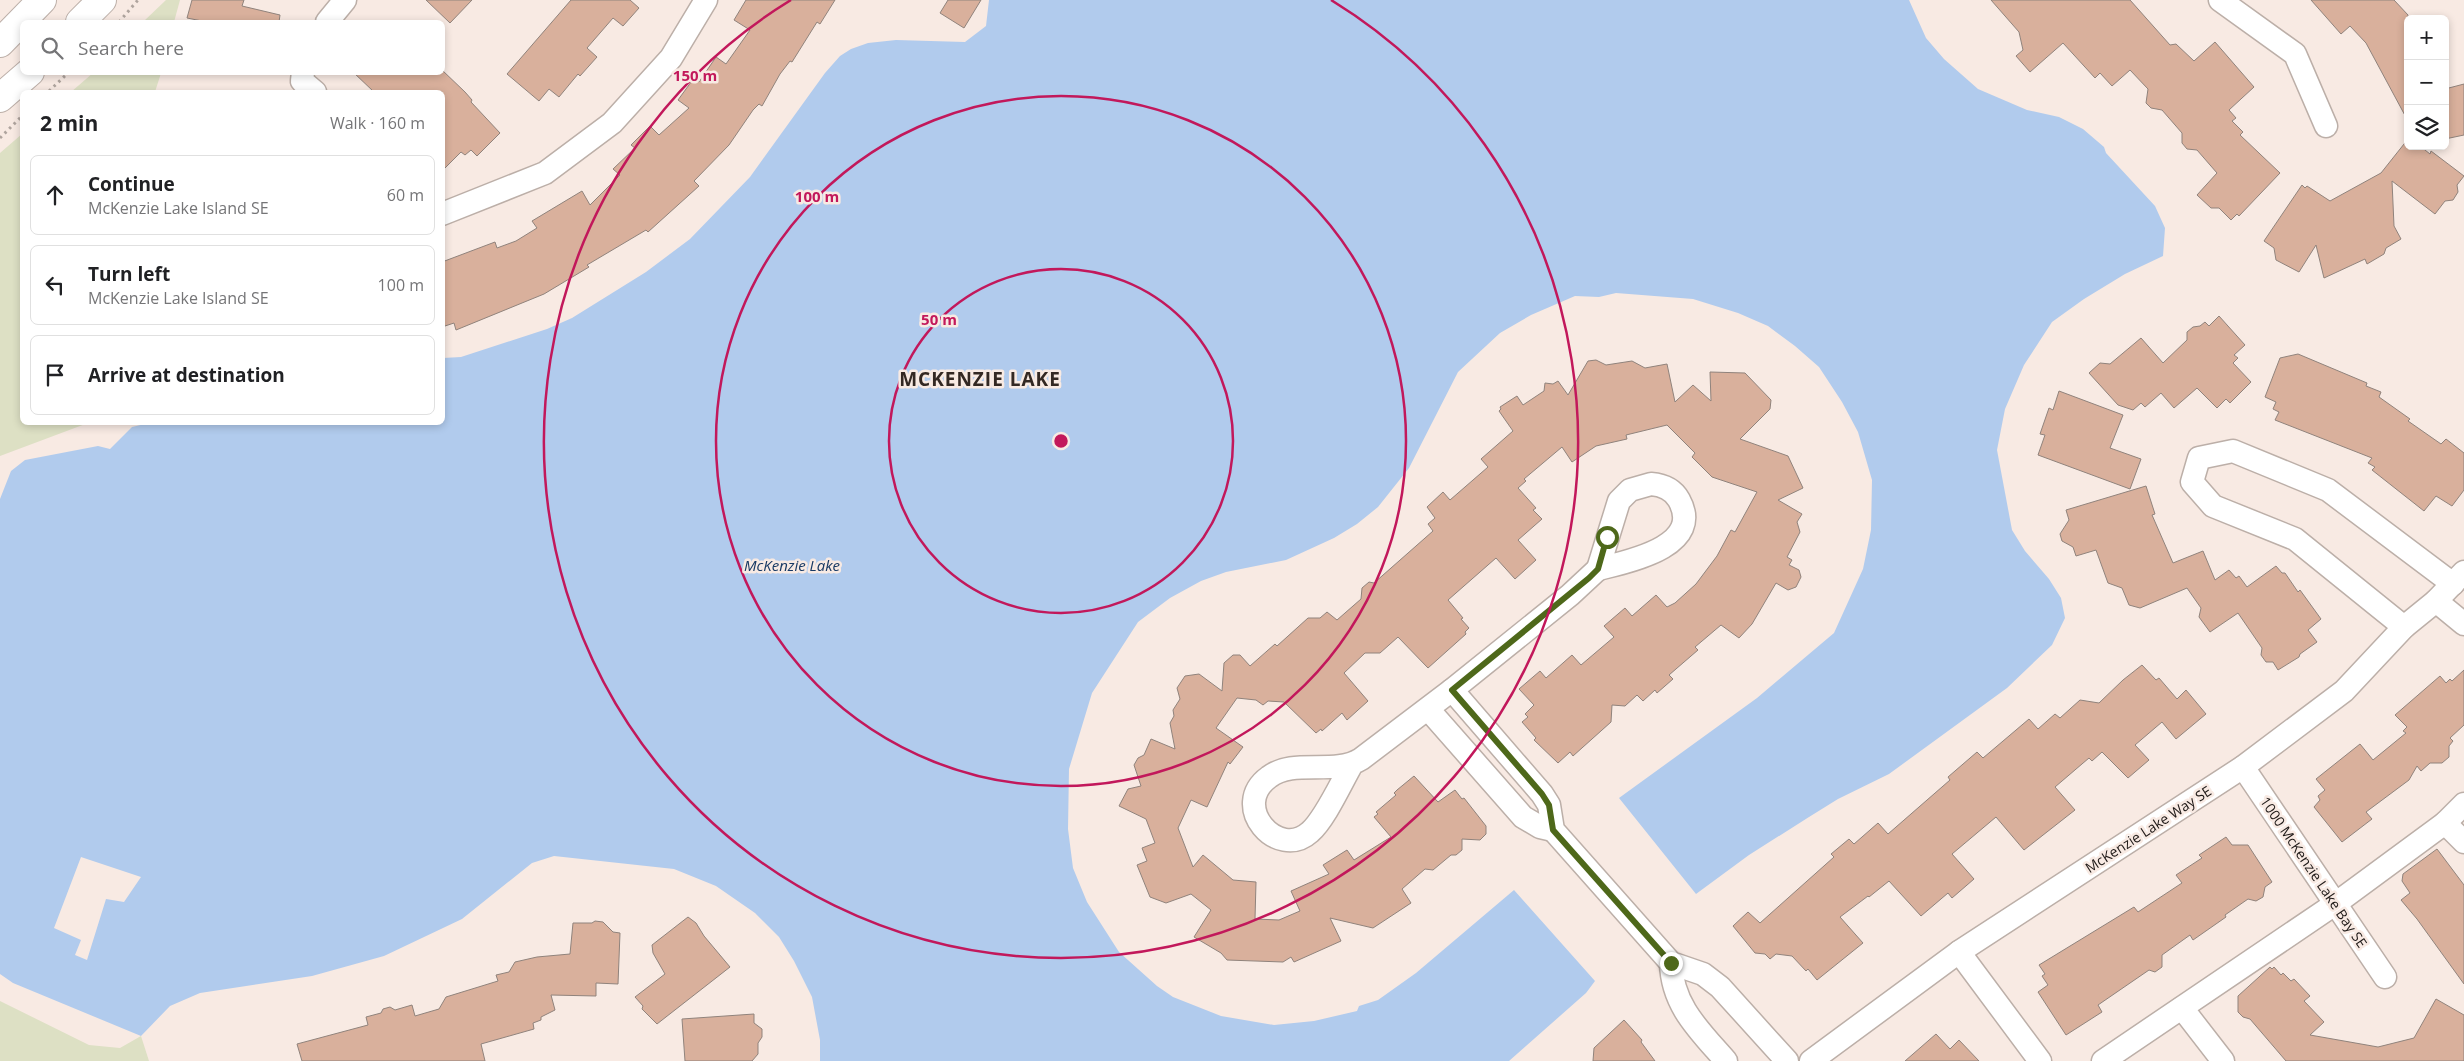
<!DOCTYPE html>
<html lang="en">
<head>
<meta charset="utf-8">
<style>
  :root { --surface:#fff; --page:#f2f2f2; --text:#202124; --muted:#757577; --line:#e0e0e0 }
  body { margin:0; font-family:"Open Sans",sans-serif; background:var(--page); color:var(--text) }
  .controls { position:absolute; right:15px; top:15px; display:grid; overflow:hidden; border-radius:8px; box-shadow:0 2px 8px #0003 }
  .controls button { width:45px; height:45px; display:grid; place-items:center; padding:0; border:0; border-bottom:1px solid var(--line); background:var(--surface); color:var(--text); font:25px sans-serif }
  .stop { position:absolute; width:15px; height:15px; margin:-11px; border:4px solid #4e681a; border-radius:50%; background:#fff }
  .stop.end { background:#4e681a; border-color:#fff; box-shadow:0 1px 5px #0008 }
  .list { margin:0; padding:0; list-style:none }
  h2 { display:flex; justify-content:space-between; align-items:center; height:65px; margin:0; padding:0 20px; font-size:21px }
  h2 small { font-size:16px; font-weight:400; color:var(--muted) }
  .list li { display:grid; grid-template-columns:32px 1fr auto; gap:15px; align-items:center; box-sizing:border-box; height:80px; margin:0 10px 10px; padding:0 10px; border:1px solid var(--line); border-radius:8px }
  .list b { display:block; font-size:19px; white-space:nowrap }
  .list p { margin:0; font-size:16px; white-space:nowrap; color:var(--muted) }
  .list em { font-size:16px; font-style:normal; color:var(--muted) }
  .icon { flex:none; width:28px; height:28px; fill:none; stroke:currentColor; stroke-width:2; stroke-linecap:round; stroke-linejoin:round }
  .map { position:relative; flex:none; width:2464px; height:1061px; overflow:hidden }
  .search { position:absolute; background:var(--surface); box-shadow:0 2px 8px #0003; left:20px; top:20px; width:425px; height:55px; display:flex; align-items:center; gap:12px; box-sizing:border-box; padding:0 18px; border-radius:8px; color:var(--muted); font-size:19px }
  .panel { position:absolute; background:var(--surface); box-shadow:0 2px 8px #0003; left:20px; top:90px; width:425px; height:335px; border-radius:8px }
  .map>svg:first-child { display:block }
  .green { fill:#dde0c4 }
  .water { fill:#b1cbed }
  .pier { fill:#f8eae3 }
  .building { fill:#d9b09c; stroke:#90837c }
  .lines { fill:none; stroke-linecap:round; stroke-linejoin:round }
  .minor-casing { stroke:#bcafa8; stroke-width:25 }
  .major-casing { stroke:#bcafa8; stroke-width:30 }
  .path { stroke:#afa49e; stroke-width:3; stroke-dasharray:2.5 4; stroke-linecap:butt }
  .minor { stroke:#fff; stroke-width:22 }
  .major { stroke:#fff; stroke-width:28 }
  .route { stroke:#4e681a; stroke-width:6 }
  .ring { fill:none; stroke:#c2185b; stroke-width:2.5 }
  .labels { text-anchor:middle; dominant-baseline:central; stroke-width:5; stroke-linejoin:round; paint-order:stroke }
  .street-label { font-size:14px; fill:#1d1816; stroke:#f8eae3 }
  .water-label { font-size:15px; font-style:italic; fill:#173964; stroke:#f8eae3 }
  .district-label { font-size:19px; font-weight:bold; letter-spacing:1px; fill:#332823; stroke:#f8eae3 }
  .centre { fill:#c2185b; stroke:#f8eae3; stroke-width:2.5 }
  .ring-label { font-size:15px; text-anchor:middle; font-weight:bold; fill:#c2185b; stroke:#f8eae3; stroke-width:5; stroke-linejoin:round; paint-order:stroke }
</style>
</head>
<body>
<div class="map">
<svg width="2464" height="1061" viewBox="0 0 2464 1061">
  <rect width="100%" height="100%" fill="#f8eae3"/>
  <g class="green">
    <path d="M166,0H180L174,22H143Z"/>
    <path d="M93,73L94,72L161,73L155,92H71Z"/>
    <path d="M22,134V422L88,423L0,456V153Z"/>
    <path d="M0,1001L89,1045L120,1048L141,1036L149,1061H0Z"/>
  </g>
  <path class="water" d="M989,0H1909L1926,38L1944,59L1978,89L2027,110L2059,117L2083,129L2104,147L2106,153L2155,206L2165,228L2163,256L2125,274L2084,299L2052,322L2024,365L2005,409L1997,450L2012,530L2025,551L2049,579L2061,598L2065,618L2052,645L2007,688L1889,774L1838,799L1809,817L1749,855L1696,894L1619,798L1757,698L1834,633L1863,569L1871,530L1872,480L1858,432L1842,402L1819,367L1795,346L1768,326L1738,313L1693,299L1616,293L1599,297L1575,296L1531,315L1500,333L1458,372L1409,468L1378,507L1357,524L1334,538L1286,560L1226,572L1201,581L1170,598L1138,622L1092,693L1069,769L1068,829L1073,868L1087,902L1119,952L1157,986L1173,997L1221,1016L1274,1025L1314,1021L1357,1011L1359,1006L1378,1000L1416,973L1514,890L1595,981L1586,993L1509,1061H820V1040L812,997L794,961L779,937L755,913L716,886L674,869L554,856L532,863L462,919L384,956L312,976L200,993L170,1006L141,1036L13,983L0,974V499L11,471L25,460L98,446L110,449L132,427L149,423L442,422L443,358L461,357L547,329L572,318L646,272L690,239L750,177L825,73L840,56L851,49L868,43L896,40L965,42L986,26Z"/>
  <path class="pier" d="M81,857L141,877L124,902L106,899L87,960L75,955L81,940L54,928Z"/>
  <g class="building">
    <path d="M192,0H244L242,6L280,15L279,22H207L187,18Z"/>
    <path d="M426,0H472L450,23Z"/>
    <path d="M571,0H630L639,8L623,26L613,18L587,48L597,57L580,76L578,74L559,97L549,89L539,101L507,74Z"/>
    <path d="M746,0H835L820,24L817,22L792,62L790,61L780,74L762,106L759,104L753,110L729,145L694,181L699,186L648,232L646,230L587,265L589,267L544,294L456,330L454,323L442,327V262L495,242L497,248L516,241L537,228L532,221L582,191L590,205L620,175L613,169L635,148L631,145L650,126L659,135L689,108L678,100L694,78L699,82L716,57L726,64L750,30L734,20Z"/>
    <path d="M948,0H981L964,28L940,13Z"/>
    <path d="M1991,0H2130L2170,45L2176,44L2194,61L2215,42L2254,87L2229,110L2236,118L2232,121L2243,132L2240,135L2280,173L2239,216L2237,214L2231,220L2219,208H2211L2197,195L2217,173L2197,150L2187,149L2182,143V133L2162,110L2151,108L2146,103L2148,89L2130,70L2112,86L2100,73L2095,78L2063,43L2030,72L2016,56L2023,50L2019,32Z"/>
    <path d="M2311,0H2394L2408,15V121L2366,43L2350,26L2341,34Z"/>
    <path d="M442,70L465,92L472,100L471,102L500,133L477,156L471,150L465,155L461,152L442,171V92H374L353,72H442Z"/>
    <path d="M2464,84V135L2445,139V89Z"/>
    <path d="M2408,139V146H2420L2430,154L2431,151L2464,176L2457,185L2458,192L2453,200L2445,201L2435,214L2392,181L2394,226L2401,239L2386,248L2384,254L2367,264L2365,259L2324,278L2316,245L2299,272L2276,260L2274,248L2264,241L2302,185L2305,188L2307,186L2330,201L2381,173Z"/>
    <path d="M2219,316L2245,345L2234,355L2238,358L2233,363L2251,382L2230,403L2226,399L2217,408L2197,388L2174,408L2161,393L2145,407L2141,403L2133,410L2118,405L2089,373L2100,363L2110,364L2141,338L2163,363L2187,340V332L2193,327L2200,326L2205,322L2209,326Z"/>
    <path d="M2298,354L2367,383L2366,386L2381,392L2379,397L2410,419L2408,421L2441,444L2446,439L2464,453V490L2452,506L2436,496L2424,511L2372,470L2375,467L2368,463L2372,458L2275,420L2279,412L2273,409L2276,402L2265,397L2280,358Z"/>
    <path d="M1596,360L1606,365L1632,361L1645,368L1667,364L1675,402L1693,385L1711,401L1710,372L1745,373L1771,400L1770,409L1740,439L1788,456L1803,488L1778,500L1802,514L1797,522L1800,532L1787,557L1792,560L1789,565L1799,570L1801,577L1796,587L1788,590L1776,583L1752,624L1739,638L1721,625L1695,647L1698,650L1669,675L1673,679L1657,693L1655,690L1643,701L1637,695L1625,706L1612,705L1611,722L1573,756L1570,752L1558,763L1534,740L1536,738L1522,722L1528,717L1525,714L1534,705L1519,689L1540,671L1546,678L1572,655L1581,665L1614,637L1604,626L1625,608L1632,616L1656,595L1667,607L1675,603L1696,584L1717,556L1731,530L1735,532L1757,492L1712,477L1692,457L1695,453L1667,425L1626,435L1627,439L1596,446L1572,462L1562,447L1524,479L1526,481L1518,488L1536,508L1533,510L1542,519L1518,540L1536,560L1515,579L1496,558L1448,600L1463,618L1461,619L1469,628L1465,632L1466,634L1428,668L1398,637L1380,653H1365L1344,673L1368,701L1347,720L1342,713L1322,731L1321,729L1316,733L1284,702L1268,701L1263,705L1256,700L1237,698L1216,728L1243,747L1230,764L1228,762L1207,807L1191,800L1178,828L1193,867L1203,855L1233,880L1256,882L1255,919L1279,920L1300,911L1291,891L1329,874L1323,865L1347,850L1354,860L1391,837L1374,817L1378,814L1376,812L1396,795L1394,793L1397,790L1414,776L1438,802L1455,790L1462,799L1464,798L1486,826V834L1480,840L1462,839V850L1456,855H1451L1433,870L1425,869L1402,889L1411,903L1373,928L1330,918L1341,941L1294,962L1291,957L1283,962L1227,960L1221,953L1194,937L1211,910L1191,894L1166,903L1150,897L1137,865L1147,861L1142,848L1155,843L1146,819L1119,806L1128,789L1141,786L1134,765L1138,758L1144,755L1151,739L1175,749L1170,723L1174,716L1173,710L1180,699L1177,688L1185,676L1199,674L1222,691L1224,663L1233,655H1240L1250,666L1275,644L1277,646L1308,618H1320L1327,612L1337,620L1361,599L1362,588L1369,582L1374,583L1433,531L1428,524L1435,518L1427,507L1443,492L1450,500L1488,467L1481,459L1513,431L1499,411L1501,409L1500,407L1517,396L1523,405L1544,391L1545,383L1553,384L1558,381L1568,395L1588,361Z"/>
    <path d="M2059,391L2123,415L2110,448L2141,459L2130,489L2038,455L2045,435L2040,434L2049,408L2053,410Z"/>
    <path d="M2146,486L2155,514L2152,515L2173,563L2203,551L2215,580L2229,570L2236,578L2239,576L2247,587L2276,566L2282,573H2285L2298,592L2300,590L2321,619L2308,630L2317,642L2300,654L2299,657L2278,670L2273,662H2266L2261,655L2262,648L2238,613L2210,632L2199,617L2201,608L2187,588L2140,608L2129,605L2122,588L2108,583L2096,550L2076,556L2073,547L2062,541L2060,534L2069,520L2066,510Z"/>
    <path d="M2142,665L2156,680L2159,678L2177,699L2186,690L2206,714L2176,739L2162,722L2135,745L2149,760L2128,778L2102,752L2092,761L2089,758L2055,787L2075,810L2024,850L1996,817L1952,854L1974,879L1952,898L1948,893L1921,916L1889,881L1869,897L1868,896L1840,917L1863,943L1817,980L1808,969L1806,971L1792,956L1776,954L1770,959L1765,954L1755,953L1733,926L1748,912L1760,923L1834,857L1831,854L1849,839L1854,844L1878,823L1888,834L1950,780L1948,777L1977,752L1983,758L2029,719L2038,729L2055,714L2060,718L2080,700L2099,703L2123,680Z"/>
    <path d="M2464,670V725L2450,738L2453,741L2449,746V757L2442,763H2430L2421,771L2417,766L2409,780L2366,812L2372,819L2342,842L2314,807L2320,800L2318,796L2325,790L2316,779L2360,744L2373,760L2406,733L2403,731L2407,727L2395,715L2440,676L2446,683L2450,679L2452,681Z"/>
    <path d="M2226,837L2232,845H2248L2272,882L2265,887L2263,897L2256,901L2248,899L2225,915L2226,917L2193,940L2190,935L2162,955V967L2155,972L2149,970L2098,1005L2102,1012L2066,1035L2038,992L2048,985L2042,976L2045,974L2039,965L2134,907L2138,912L2182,883L2176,875L2202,858L2199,855Z"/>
    <path d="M2437,849L2464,885V984L2417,919L2401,900L2410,893L2402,881L2403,874Z"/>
    <path d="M688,917L696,923L704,936L730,967L657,1024L642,1009L643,1006L635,997L665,974L653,953L652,945Z"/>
    <path d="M595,921L603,922L613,932L620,933L618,984L596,983V996L551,995L555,1010L541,1017V1020L533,1023L534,1029L481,1044L485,1061H302L297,1044L368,1025L366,1017L381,1013L383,1009L390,1007L395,1010L412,1005L415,1016L439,1009L446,997L498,981L496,975L509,972L515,962L537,957L570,954L573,923H592Z"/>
    <path d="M2270,967L2272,969L2274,967L2281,975L2283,973L2291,981L2294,979L2310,996L2304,1001L2324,1022L2310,1035L2378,1047L2414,1038L2436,999L2464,1015V1061H2286L2250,1019L2243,1017L2238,1012V996Z"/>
    <path d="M754,1014V1023L762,1029V1037L758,1043V1054L752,1061H685L682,1019Z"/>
    <path d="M1624,1020L1642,1040L1641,1042L1655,1061H1593L1594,1048Z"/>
    <path d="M1936,1034L1950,1049L1959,1040L1979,1061H1905Z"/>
  </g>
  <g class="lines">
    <defs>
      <g id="minor">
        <path d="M2220,0L2295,54L2326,126"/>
        <path d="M327,22L345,0"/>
        <path d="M303,72L302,81L315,92"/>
        <path d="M442,214L545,173L612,123L671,58L706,0"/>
        <path d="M1651,484C1663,485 1673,489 1679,500C1705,547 1626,562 1598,569L1619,501L1630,490Z"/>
        <path d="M2436,601L2464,624"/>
        <path d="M2404,627L2295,539L2213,506L2192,482L2199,458L2233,451L2328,490L2453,584"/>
        <path d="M1452,690L1542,794L1549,805L1553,830L1671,963L1703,974L1720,987L1787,1061"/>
        <path d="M1428,709L1523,817L1540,827L1553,830"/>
        <path d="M1352,764C1341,783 1325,819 1310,832C1278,861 1229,806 1269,777C1294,758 1334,776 1361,759L1452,690L1570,595L1598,569"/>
        <path d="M2243,767L2385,977"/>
        <path d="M2445,823L2464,842"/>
        <path d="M1959,952L2040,1061"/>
        <path d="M1671,963C1672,1006 1700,1031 1726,1061"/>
        <path d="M2182,1008L2223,1061"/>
        <path d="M1811,1061L1959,952L2243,767L2344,691L2404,627L2436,601L2464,572"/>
        <path d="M2103,1061L2335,904L2445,823L2464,804"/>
      </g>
      <g id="major">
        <path d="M80,22L102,0"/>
        <path d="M0,43L42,0"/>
        <path d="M0,98L30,72"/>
      </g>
    </defs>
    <use href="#minor" class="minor-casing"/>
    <use href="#major" class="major-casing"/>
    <g class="path">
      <path d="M119,22L138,0"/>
      <path d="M49,91L69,72"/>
      <path d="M0,138L22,116"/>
    </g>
    <use href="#minor" class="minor"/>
    <use href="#major" class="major"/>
  </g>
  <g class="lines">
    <path class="route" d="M1607,537L1598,569L1589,578L1452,690L1542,794L1549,805L1553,830L1671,963"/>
  </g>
  <g class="ring">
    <circle cx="1061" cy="441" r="172"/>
    <circle cx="1061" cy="441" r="345"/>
    <path d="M1331 0A517 517 0 1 1 791 0"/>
  </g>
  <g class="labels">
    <g class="street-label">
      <text transform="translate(2148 829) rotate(-33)">McKenzie Lake Way SE</text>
      <text transform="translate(2314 872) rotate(56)">1000 McKenzie Lake Bay SE</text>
    </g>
    <g class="water-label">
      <text x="792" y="565">McKenzie Lake</text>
    </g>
    <g class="district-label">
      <text x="980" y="379">MCKENZIE LAKE</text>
    </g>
  </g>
  <circle cx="1061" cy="441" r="8" class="centre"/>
  <g class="ring-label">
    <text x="695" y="81">150 m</text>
    <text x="817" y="202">100 m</text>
    <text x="939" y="325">50 m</text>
  </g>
</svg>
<div class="controls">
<button>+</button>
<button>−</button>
<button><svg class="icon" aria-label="layers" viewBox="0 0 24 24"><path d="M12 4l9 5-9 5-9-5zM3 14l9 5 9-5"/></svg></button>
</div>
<div class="stop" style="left:1607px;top:537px"></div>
<div class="stop end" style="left:1671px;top:963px"></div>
<div class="search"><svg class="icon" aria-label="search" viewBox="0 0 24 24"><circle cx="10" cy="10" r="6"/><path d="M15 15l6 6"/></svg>Search here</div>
<section class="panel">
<h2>2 min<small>Walk · 160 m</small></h2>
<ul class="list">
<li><svg class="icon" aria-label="ahead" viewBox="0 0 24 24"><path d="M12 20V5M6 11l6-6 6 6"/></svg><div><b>Continue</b><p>McKenzie Lake Island SE</p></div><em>60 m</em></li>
<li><svg class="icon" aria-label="left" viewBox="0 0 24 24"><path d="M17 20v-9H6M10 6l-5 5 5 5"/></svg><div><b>Turn left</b><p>McKenzie Lake Island SE</p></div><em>100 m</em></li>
<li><svg class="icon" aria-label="arrive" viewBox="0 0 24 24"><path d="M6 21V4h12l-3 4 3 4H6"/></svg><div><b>Arrive at destination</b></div></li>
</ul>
</section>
</div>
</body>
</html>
